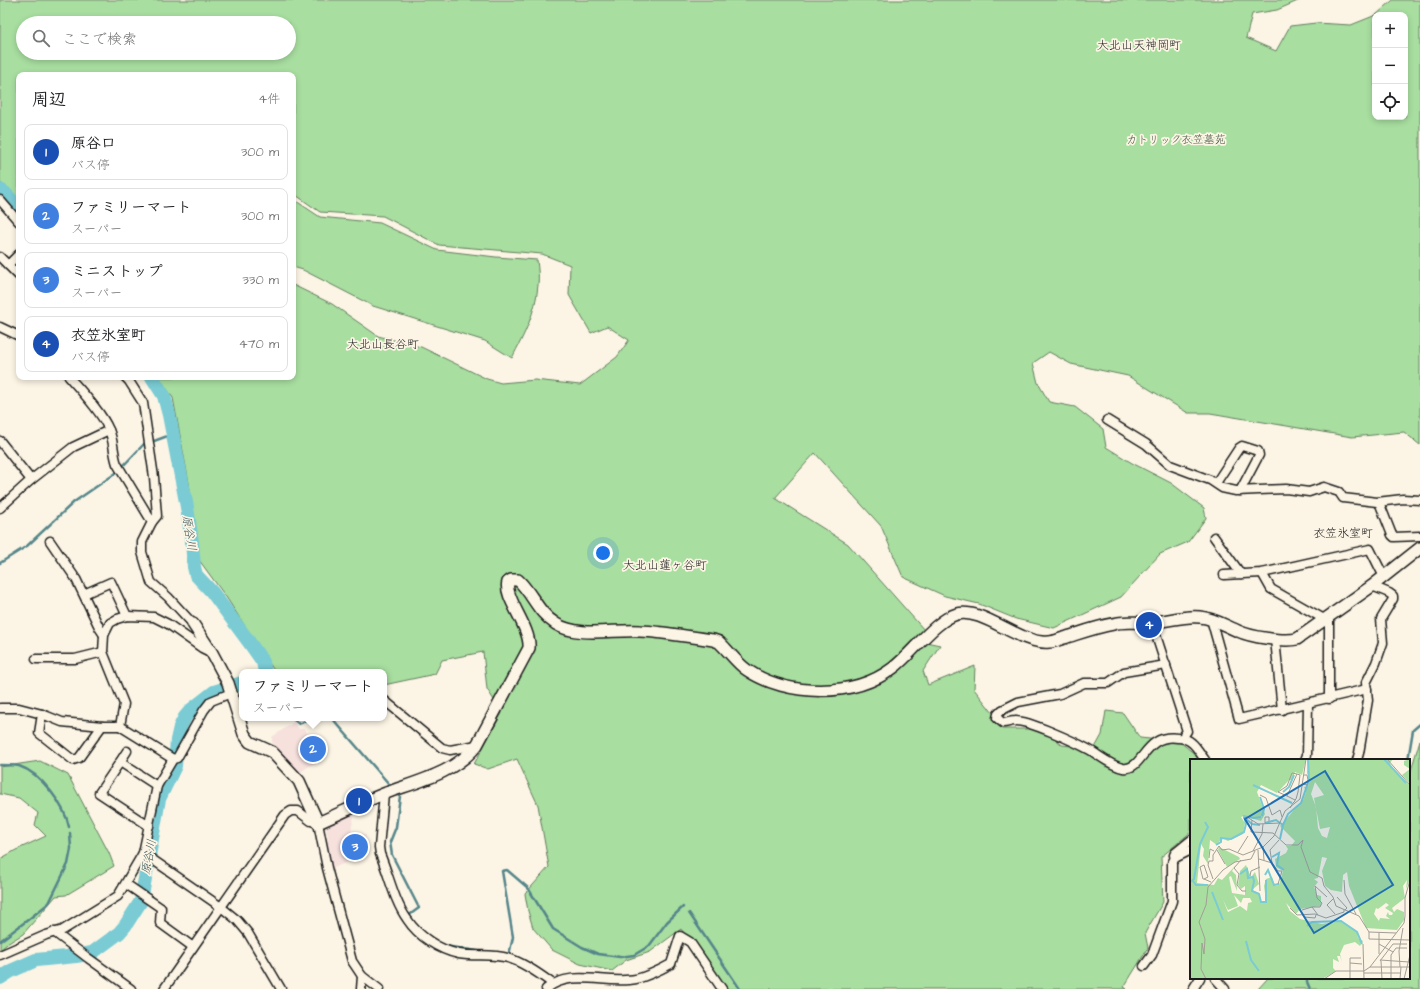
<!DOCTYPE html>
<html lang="ja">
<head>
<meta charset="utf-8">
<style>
  :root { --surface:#fff; --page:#f6f6f6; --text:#202124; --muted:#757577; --line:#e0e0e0; --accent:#1f6fb2 }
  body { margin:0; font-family:"Architects Daughter","Klee One",sans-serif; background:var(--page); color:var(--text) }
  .controls { position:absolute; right:12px; top:12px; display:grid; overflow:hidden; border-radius:8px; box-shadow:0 2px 6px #0003 }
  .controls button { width:36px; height:36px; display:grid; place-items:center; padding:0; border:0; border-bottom:1px solid var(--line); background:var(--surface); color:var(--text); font:20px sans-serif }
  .you { position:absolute; left:603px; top:553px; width:14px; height:14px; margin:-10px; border:3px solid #fff; border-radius:50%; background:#1a73e8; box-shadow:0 0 0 6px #1a73e833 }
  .badge { display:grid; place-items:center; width:26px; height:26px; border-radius:50%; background:var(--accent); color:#fff; font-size:13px; font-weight:700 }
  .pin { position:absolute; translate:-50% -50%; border:2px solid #fff; box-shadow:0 1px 4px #0006 }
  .popup { position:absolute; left:239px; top:669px; width:148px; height:52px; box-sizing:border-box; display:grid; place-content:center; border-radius:8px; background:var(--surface); filter:drop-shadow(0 1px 3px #0005); font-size:13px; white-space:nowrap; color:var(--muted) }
  .popup b { font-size:15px; color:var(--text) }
  .popup::after { content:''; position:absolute; left:50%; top:100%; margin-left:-8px; border:8px solid transparent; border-top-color:var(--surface) }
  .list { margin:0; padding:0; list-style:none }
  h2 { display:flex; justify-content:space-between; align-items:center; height:52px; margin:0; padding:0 16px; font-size:17px }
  h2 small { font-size:13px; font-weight:400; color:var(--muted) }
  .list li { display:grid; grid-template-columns:26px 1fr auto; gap:12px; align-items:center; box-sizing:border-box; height:56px; margin:0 8px 8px; padding:0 8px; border:1px solid var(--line); border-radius:8px }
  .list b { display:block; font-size:15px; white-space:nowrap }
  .list p { margin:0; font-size:13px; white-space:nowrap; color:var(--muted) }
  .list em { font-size:13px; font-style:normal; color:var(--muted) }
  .icon { flex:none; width:22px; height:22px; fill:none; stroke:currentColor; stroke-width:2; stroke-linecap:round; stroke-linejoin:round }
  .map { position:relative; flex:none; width:1420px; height:989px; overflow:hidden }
  .search { position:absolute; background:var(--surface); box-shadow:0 2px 6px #0003; left:16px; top:16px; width:280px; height:44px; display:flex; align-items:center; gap:10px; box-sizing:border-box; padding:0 14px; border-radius:22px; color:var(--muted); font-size:15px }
  .panel { position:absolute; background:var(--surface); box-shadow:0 2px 6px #0003; left:16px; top:72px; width:280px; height:308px; border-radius:8px }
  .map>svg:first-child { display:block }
  .built { fill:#f6e1dd }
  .green { fill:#a8dea0; stroke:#627d5e; fill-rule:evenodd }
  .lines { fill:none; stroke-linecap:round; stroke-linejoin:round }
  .stream { stroke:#54858a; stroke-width:2.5 }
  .river { stroke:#7acbd4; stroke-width:14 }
  .street-casing { stroke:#1c1c1c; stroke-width:11 }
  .secondary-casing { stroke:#1c1c1c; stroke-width:14 }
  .street { stroke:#fcf5e5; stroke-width:8 }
  .secondary { stroke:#fcf5e5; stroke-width:11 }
  .labels { text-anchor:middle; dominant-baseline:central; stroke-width:3.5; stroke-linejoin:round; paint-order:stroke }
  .park-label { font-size:11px; fill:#465644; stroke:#fcf5e5 }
  .neighbourhood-label { font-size:12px; fill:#1c1c1c; stroke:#fcf5e5 }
  .water-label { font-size:12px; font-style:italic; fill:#3d595c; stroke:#fcf5e5 }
  .inset-river { fill:none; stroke:#7acbd4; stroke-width:2 }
  .inset-road { fill:none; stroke:#a29e95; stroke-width:1 }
  .view { fill:#1f6fb2; fill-opacity:0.15; stroke:#1f6fb2; stroke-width:2 }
  .inset-edge { fill:none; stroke:#1c1c1c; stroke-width:2 }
</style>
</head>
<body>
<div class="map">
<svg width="1420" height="989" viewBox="0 0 1420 989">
  <rect width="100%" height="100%" fill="#fcf5e5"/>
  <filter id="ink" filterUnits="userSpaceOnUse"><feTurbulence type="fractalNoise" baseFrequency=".025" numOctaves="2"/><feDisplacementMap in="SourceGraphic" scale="8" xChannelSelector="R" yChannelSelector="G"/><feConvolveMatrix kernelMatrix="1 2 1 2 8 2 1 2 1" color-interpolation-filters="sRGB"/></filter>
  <g filter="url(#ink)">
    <g class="built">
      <path d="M294,722L299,729H304L326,755L299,773L272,742V737Z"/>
      <path d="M355,812L351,831L366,835L360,857L331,869L326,845L328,838L325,824Z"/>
    </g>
    <g class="green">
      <path d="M0,0H1300L1277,10L1252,14L1246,38L1276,51L1290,26L1316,23L1351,25L1376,15L1393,0H1420V445L1404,432L1352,437L1210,413H1188L1128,376L1071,364L1049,352L1033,363L1038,383L1049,402L1075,407L1103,429L1106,447L1132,463L1171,483L1204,508L1206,518L1188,542L1160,554L1121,597L1054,628L1016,619L979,604L945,596L903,577L881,526L815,453L775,498L848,544L925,631L926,642L940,645L923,671L928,685L975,666L974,689L993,713L1002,729H1034L1050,734L1062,745L1079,747L1092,753L1102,735L1106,711L1123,713L1140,738L1180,742L1201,759V760H1191V832L1161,857L1163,902L1145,933L1148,948L1124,987L1127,989H728L681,929L650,952L626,960L612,971L580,964L552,950L533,928L528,911L525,894L549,867L538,805L517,759L488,769L474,764L502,713L487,689L483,652L442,660L435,674L384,685V672H275L226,597L199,560L189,483L173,398L159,377H293V285L332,304L378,336L421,347L487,379L501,383L535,380L580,385L617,357L629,340L607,326L591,333L569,295L570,265L542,254L439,245L383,216L320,212L293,193V75H19V199L7,187L0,183ZM1375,15H1405V117H1375ZM23,23H289V53H23Z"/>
      <path d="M293,199L320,217L380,223L437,250L496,257L537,260C538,268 539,277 538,285C536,312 524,335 512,358L485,341L373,306L303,270L293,267Z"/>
      <path d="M1420,740V989H1258L1268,978H1409V777Z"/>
      <path d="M40,761L68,775L109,853L114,866L66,895L56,896L23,934L7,944L0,950V859L16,850L46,836L35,825L38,813L19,798L0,794V767Z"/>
    </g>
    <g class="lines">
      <g class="stream">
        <path d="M154,441L173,434"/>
        <path d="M123,466L144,444"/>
        <path d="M0,563L27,546L74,502L119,471"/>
        <path d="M292,718L299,724L311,718"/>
        <path d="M332,718L389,784"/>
        <path d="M1408,760L1413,730L1420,724"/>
        <path d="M0,765C6,765 13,765 19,766C41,773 65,806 69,827"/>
        <path d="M400,796L396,827L390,842L392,855L419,908L408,916"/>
        <path d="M689,913L740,989"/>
        <path d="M0,941L29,919L49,903L68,864L71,849L70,833"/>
        <path d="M445,946L484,952"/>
        <path d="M507,955H509L513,937L502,871L507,870L528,888L553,929L582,947L598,954L620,957L634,955L649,946L667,922L683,907"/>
        <path d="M1307,978V982L1310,989"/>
      </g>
      <g class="river">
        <path d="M0,190L5,193L19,208"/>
        <path d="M152,377L164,396L169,415L187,507L192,542L194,567L196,575L212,592L249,642L263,662L265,672"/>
        <path d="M0,978L11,971L36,960L76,956L92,953L119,933L125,926L141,901L159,799L175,766L177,740L180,727L185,717L191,710L214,692L242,683"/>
      </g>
      <defs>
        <g id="street">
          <path d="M0,200L19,222"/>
          <path d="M0,257L19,276"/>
          <path d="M8,265L19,254"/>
          <path d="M0,327L19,336"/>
          <path d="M69,377C82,392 102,413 109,430C114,441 113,453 117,464L152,522"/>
          <path d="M125,377L129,381L143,403L154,477L157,516L152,522L142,542V552L151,582L168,597L193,624"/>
          <path d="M1107,420L1146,444L1170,465L1210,480L1222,488L1236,491L1286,489L1309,492L1324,487L1339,492L1343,498L1377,502L1403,499L1420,500"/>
          <path d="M0,441L31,480L73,447L109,430"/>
          <path d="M1216,483L1239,448L1242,446L1258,451L1259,455L1240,491"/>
          <path d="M1379,502L1392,535L1394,537L1420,536"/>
          <path d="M0,508L31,480"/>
          <path d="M1214,537L1241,574"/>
          <path d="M50,541L76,579L100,629L104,635"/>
          <path d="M1262,573L1271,589L1324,619"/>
          <path d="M1224,575L1262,573L1370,549L1384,577"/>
          <path d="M84,594L111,582L127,616"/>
          <path d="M1211,619L1239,719L1367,689"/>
          <path d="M1152,623L1187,731L1182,738"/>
          <path d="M1275,639L1282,710"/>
          <path d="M36,659H75L103,652"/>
          <path d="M1166,665L1124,672L1108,683H1084L1060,694L1018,702L1002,710L998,714L997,718L1003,723C1007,723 1011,721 1015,721C1028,720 1075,742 1088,749C1099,755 1111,766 1123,768C1144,771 1143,733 1178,738C1182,738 1188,739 1192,743C1197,747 1201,755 1205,760"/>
          <path d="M1329,699V616"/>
          <path d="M384,700L442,748L450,750L477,745"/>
          <path d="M0,708H19L42,714L62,722L102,726H120L124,704L103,652L104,635L110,623L117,619L127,616L154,617L168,624L202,648L212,653"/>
          <path d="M42,714L39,733L73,760L79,758L102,726"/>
          <path d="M120,726L173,759"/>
          <path d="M1305,760L1307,755L1308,704"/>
          <path d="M1357,760L1359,753L1368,700L1366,683L1376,663L1383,643L1381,619L1393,599V596L1389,593L1372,586"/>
          <path d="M120,762L127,751"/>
          <path d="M384,794L379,847L380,854C389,875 394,901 407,919C418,936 439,950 459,954C475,957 491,953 508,958C522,962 541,975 553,984"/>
          <path d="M149,826L99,793L120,762L157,786"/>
          <path d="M143,853L221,907L237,920L248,933L281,989"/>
          <path d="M1175,858L1174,855L1175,853L1191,840"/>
          <path d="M126,884L161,908L160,923L193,947"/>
          <path d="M54,932L88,958L131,989"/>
          <path d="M0,955L46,935L63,930L118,896L143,853L157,786L173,759L177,758L204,710L211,701L231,693"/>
          <path d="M1144,966L1152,955L1172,901V863L1175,858L1191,850"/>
          <path d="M362,976L379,989"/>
          <path d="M1215,978L1225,989"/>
          <path d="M164,989L285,815L291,811H298L311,821L318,823L327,868L352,961L362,976L361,989"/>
          <path d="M546,989C572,968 606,985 636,979C648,976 660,970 671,964L680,936L690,942L722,989"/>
          <path d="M1193,989L1200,978"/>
        </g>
        <path id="secondary" d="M193,624L212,653L228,683L244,734L250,742L272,752L299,781L318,823C341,813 363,802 386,793C419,781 455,773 477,745L529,648C531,627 503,597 508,582L511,580H518C533,594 537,612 556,624C578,638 615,629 640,631C665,632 689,637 713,640L719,642L723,646C730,653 738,664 747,670C787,697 854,698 893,668C912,654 935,620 957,614C983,607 1020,645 1049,642C1054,642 1060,639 1064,638C1080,633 1096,627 1113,624C1126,620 1139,624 1153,622C1169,621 1185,615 1200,617C1213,618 1226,626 1238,631C1251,637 1283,642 1297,639L1372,586L1420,548"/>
      </defs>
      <use href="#street" class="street-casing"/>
      <use href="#secondary" class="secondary-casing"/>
      <use href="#street" class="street"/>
      <use href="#secondary" class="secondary"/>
    </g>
  </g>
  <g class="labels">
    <g class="park-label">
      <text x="1176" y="139">カトリック衣笠墓苑</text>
    </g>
    <g class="neighbourhood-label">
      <text x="1139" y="45">大北山天神岡町</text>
      <text x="383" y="344">大北山長谷町</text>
      <text x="1343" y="533">衣笠氷室町</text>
      <text x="665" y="565">大北山蓮ヶ谷町</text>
    </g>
    <g class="water-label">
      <text transform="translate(189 533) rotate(81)">原谷川</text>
      <text transform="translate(149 857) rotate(-80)">原谷川</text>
    </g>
  </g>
  <g transform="translate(1190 759)">
    <rect width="220" height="220" fill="#fcf5e5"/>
    <path d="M0,0H116L112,16L105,13L102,21H99L87,34L71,26L67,33L75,55L71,62L54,57L51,58L55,64L53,75L38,82L32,79L27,86L20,81L18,105L13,97L14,90L11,85L7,124L24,126L28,119L32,121L46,106L42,112L46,116L47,132L41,117L39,118L42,134L55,136V127L51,130L48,126L50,112L56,106L61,118L65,113L69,125L62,131L69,134L70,142L73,143L76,142L74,127L76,120L82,118L85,127L89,126L93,112L86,108L85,100L96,94L98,90L96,87H101L105,82L90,67L113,41L116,33L114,28L118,27L120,21L117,14L118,0H203L200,4L203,11L220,26V120L216,130L217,121L213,127L212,121L215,139L202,149L204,153L207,150L214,153V161L207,171L176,169L159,127L157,113L153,116L152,133L141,131L135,127L132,112L137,99L132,98L128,119L124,120L128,123L124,128L127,136L131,137V147L110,150L106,155L96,144L100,152L110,160L132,165L151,162L167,173L168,179L173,182L170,187L165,183L154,186L150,195L152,203L150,197H147L149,203L143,200V209L146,212L132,220H0ZM125,23L134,36L124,39L130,70L140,68L137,62L140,68L137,79L132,77L128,69L126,48L121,35ZM44,136L51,144L53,139H60L62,143L58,144L57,152L50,147L38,153L33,141L38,151L48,147ZM196,144L199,146L195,149L203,154L202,156H199L198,153L196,157L200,160L190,159L189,162L184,155L186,149L188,150ZM220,0V25L212,16L220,10L214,6V2ZM29,88L49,98L50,100L37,108L28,91Z" fill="#a8dea0" fill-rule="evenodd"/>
    <path class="inset-river" d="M194,0L216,24M63,26L102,44M93,33L99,28L104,16M70,38L74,50L72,57M54,58L62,65L70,66M75,64L86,61L93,66L98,55L111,44L119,21L118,0M90,80L93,66M26,86L31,83V79L41,80L54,73L56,65L54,57L64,59L71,58M82,98L89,94L87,106L94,111M50,115L57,110L58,119L63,118L64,122L62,132L69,135L71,143H76V121M75,116L78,111L84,126L89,125M3,122L6,126H18M0,123L4,120L10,85L18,68L15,63M22,133L33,161M117,167L122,163L151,162L167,173L172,185M56,182L61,201L69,212"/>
    <path class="inset-road" d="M197,0L220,26M113,25L117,26L118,21L117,16H114M70,36L76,39L82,56L90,51L92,58M97,37L88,33L97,27L102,14L107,15M100,49L103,44L105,42V41L106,40L108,33L110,16L107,15L97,37L105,41M53,59L57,58L68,65L90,64M62,61L61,73L83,74L96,86H108L113,81L111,88L120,113L132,119L134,127L143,138L146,147L169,157L179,173V180L220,181M75,64V58H79V62M73,88L74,101M27,91L35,105M68,91L70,132M63,92L72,75L73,65M48,93L58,77M19,99L20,90L24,92M69,100L82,104L88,112H92L88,125M51,101L44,109L49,115L47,126L52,132H56M82,104L80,91L89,81M60,117L61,112L70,108M14,120L18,118L14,106L10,108L13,120H14L21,123M23,120L18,106L19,102H23V96L29,87L32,91L39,90L53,96L73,88L84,77L95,52L110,40L116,0M154,121L155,135L166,155M147,138L157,149L155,151M143,140L137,146L145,155M122,148H130L132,144L127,139L125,127L137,138M100,149L107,156L125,155L136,159L154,153V151M112,151L122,148L128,156M215,157V139L220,121M114,158L125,159L126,156M179,173L206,174M173,185L174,220M189,185L203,193M189,195V174M190,201L219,203M190,202L203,185H217M191,202L192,220M160,204L172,205M180,208H220M210,208L209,192L213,169M174,214H211M16,220L11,210L12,184L14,195L15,180L9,163L16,146L18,128L33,111L45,103L61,100L65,92M134,220L146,212H174L180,208L214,164L215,157M160,220V199H171M201,220V196L206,189H217M210,220L211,208M214,220L220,196"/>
    <path class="view" d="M135,12L203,126L124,174L55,60Z"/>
    <rect width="220" height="220" class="inset-edge"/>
  </g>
</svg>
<div class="controls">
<button>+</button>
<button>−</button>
<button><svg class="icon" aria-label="locate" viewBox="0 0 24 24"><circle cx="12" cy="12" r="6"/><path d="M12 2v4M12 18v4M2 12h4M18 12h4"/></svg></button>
</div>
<div class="you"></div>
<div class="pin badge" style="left:359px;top:801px;background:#1a4fb4">1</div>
<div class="pin badge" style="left:313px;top:749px;background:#3f7fe0">2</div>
<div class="popup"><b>ファミリーマート</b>スーパー</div>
<div class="pin badge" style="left:355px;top:847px;background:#3f7fe0">3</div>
<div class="pin badge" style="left:1149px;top:625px;background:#1a4fb4">4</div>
<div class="search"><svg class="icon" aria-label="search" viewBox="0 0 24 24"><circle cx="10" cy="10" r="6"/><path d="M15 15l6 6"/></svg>ここで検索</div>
<section class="panel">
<h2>周辺<small>4件</small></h2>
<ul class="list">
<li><span class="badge" style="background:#1a4fb4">1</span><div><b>原谷口</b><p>バス停</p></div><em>300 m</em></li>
<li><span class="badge" style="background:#3f7fe0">2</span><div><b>ファミリーマート</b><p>スーパー</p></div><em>300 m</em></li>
<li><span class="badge" style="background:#3f7fe0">3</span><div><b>ミニストップ</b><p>スーパー</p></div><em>330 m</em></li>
<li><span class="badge" style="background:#1a4fb4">4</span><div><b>衣笠氷室町</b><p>バス停</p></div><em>470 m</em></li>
</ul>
</section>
</div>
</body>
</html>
